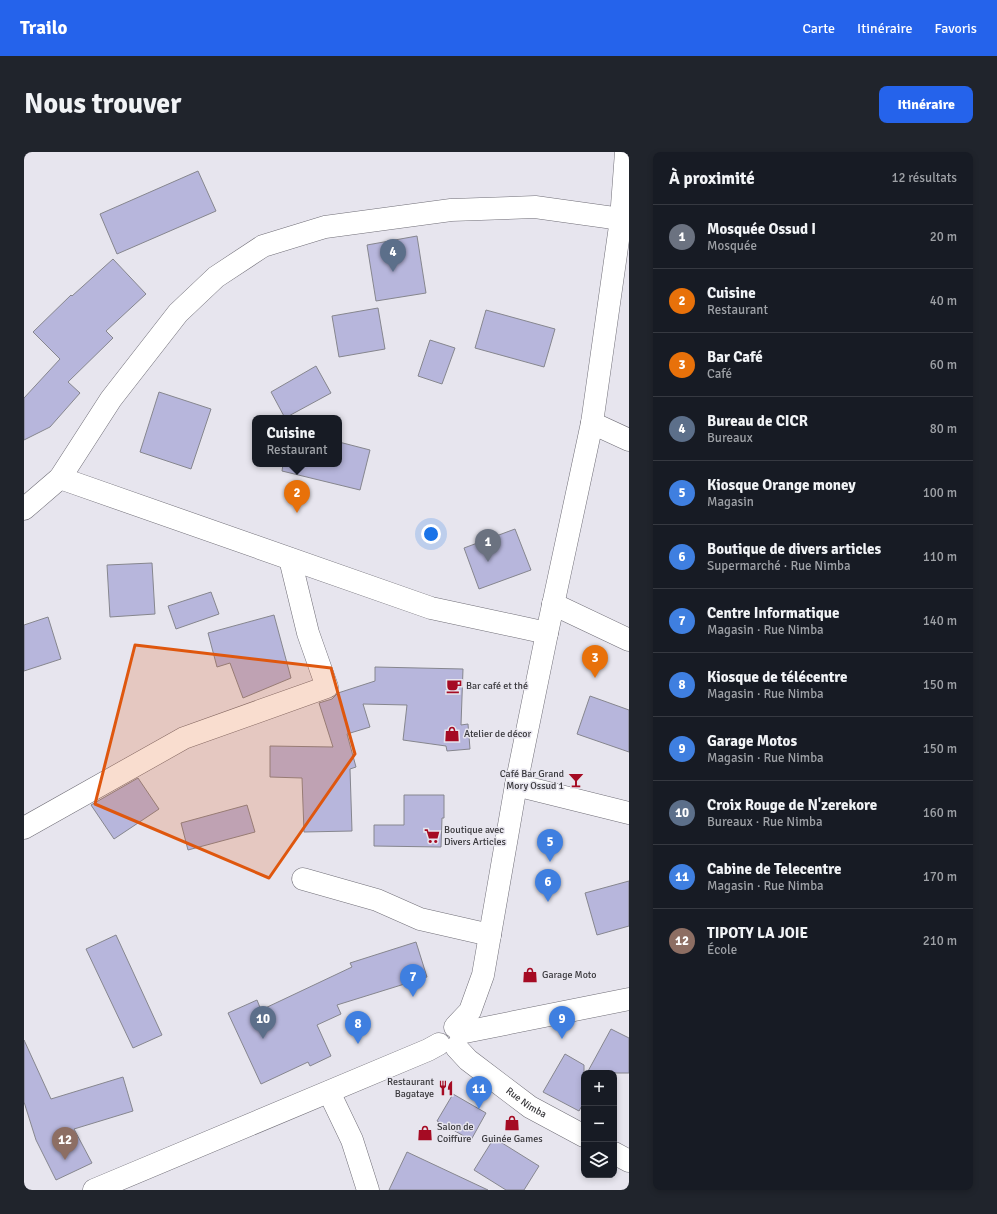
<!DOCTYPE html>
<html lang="fr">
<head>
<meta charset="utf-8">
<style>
  :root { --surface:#171b24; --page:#20242c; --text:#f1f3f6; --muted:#9ea1a6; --line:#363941; --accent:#2563eb }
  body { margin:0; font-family:Signika,sans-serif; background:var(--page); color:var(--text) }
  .controls { position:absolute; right:12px; bottom:12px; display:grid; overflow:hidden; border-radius:8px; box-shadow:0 2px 6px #0003 }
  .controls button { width:36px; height:36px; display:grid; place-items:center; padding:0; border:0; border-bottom:1px solid var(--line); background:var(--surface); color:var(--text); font:20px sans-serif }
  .you { position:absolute; left:407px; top:382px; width:14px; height:14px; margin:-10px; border:3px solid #fff; border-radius:50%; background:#1a73e8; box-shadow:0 0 0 6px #1a73e833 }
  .badge { display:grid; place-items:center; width:26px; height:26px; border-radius:50%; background:var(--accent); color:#fff; font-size:13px; font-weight:700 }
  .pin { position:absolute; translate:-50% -33px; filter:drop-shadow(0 1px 2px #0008) }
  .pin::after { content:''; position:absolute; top:21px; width:14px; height:12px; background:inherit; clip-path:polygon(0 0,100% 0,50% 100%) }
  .popup { position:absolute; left:228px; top:263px; width:90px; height:52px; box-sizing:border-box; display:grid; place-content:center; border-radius:8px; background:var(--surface); filter:drop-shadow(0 1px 3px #0005); font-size:13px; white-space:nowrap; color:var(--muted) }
  .popup b { font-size:15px; color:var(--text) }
  .popup::after { content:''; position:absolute; left:50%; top:100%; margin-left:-8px; border:8px solid transparent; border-top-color:var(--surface) }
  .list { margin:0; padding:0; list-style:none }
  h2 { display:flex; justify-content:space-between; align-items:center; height:52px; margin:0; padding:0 16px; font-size:17px }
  h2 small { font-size:13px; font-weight:400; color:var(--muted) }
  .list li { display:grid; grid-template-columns:26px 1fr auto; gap:12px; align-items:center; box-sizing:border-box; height:64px; padding:0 16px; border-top:1px solid var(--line) }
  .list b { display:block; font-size:15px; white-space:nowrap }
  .list p { margin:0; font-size:13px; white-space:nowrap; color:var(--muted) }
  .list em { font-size:13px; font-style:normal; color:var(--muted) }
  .icon { flex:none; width:22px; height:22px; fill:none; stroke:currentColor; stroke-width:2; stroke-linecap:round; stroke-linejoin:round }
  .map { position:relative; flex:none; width:605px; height:1038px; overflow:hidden; border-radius:8px }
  header { display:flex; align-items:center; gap:24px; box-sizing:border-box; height:56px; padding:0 20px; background:var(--accent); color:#fff }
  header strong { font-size:19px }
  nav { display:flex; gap:22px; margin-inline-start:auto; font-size:14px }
  .intro { display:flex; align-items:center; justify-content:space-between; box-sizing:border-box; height:96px; padding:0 24px }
  h1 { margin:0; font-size:28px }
  .button { padding:10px 18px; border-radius:8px; background:var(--accent); color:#fff; font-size:14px; font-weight:700 }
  main { display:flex; gap:24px; padding:0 24px }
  aside { flex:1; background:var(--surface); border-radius:8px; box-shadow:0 2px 6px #0003 }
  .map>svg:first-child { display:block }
  .building { fill:#b7b6dc; stroke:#86868e }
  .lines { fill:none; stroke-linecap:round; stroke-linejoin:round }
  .minor-casing { stroke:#706e77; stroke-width:23 }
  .minor { stroke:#fff; stroke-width:22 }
  .marked { fill:#df570e; fill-opacity:0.2; stroke:#df570e; stroke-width:3; stroke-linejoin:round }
  .labels { text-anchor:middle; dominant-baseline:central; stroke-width:3; stroke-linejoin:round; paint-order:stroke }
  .poi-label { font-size:10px; fill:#38373b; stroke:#e7e5ee; text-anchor:start }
  .street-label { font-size:10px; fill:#38373b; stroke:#e7e5ee }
</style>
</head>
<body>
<header>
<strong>Trailo</strong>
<nav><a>Carte</a><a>Itinéraire</a><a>Favoris</a></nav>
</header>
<div class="intro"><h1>Nous trouver</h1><a class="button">Itinéraire</a></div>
<main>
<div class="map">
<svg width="605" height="1038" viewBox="0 0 605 1038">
  <rect width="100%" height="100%" fill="#e7e5ee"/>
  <g class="building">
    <path d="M174,19L192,59L93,102L76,62Z"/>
    <path d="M393,84L402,141L352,149L343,93Z"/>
    <path d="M89,107L122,142L82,179L89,186L44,230L56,241L26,275L0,288V246L36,207L9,180L47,143L48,144Z"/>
    <path d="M354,156L361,197L315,205L308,164Z"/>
    <path d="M462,158L531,177L520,215L451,196Z"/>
    <path d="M406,188L431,196L418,232L394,224Z"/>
    <path d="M292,214L307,241L261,266L247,240Z"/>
    <path d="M135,240L187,257L167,317L116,300Z"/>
    <path d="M315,290L346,298L336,338L258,319L259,312H315Z"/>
    <path d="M491,377L507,418L455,437L440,396Z"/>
    <path d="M128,411L131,462L86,465L83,413Z"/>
    <path d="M187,440L195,462L152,477L144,454Z"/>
    <path d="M250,463L267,526L219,546L206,511L193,515L184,481Z"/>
    <path d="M24,465L37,507L0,519V473Z"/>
    <path d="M351,515L439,517L437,573L444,572L446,597L423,599L422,594L379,588L383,553L339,552L346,575L323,582L332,615L326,617L328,679L280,680L278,626L246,625V594L309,595L295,551L308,547L314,541L351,529Z"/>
    <path d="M566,544L605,558V600L553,582Z"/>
    <path d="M114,626L135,657L90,687L67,653Z"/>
    <path d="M380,643H420V666H418L417,695L350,694V673H380Z"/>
    <path d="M223,653L231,680L164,698L157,671Z"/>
    <path d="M605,729V774L573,783L561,741Z"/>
    <path d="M92,783L138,883L109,896L62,797Z"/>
    <path d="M392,790L403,825L313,853L317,862L293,873L307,904L286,914L284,910L237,932L204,861L233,848L237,858L328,815L326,811Z"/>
    <path d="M587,877L605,886V921H563Z"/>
    <path d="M0,888L27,947L99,925L109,959L50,977L68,1011L32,1028L12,988L0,950Z"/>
    <path d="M541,902L560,913V950L555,959L519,940Z"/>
    <path d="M429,942L462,961L447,988L413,969Z"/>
    <path d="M470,986L515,1014L500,1038H482L450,1018Z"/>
    <path d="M383,1000L464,1038H365Z"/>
  </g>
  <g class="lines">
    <defs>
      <g id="minor">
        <path d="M568,271L605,288"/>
        <path d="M36,326L407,456L523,481"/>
        <path d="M0,357L36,326L87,247L154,161L192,125L239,94L301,75L427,58L511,55L597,67L605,70"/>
        <path d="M529,452L605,488"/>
        <path d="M492,633L605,661"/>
        <path d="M0,676L160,586L303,535L284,481L266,407"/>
        <path d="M279,727L353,748L396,767L466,783"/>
        <path d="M431,875L446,859L459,823L492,633L523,481L568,271L597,67L602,0"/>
        <path d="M436,881L605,847"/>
        <path id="s1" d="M432,895L444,908L506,955L560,984"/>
        <path d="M305,940L328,988L344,1038"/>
        <path d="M590,1001L605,1009"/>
        <path d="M70,1038L404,898L415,892"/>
      </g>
    </defs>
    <use href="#minor" class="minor-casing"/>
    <use href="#minor" class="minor"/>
  </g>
  <path class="marked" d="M111,493L307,516L331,602L245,726L71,652Z"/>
  <defs>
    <symbol id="cafe-bare" viewBox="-9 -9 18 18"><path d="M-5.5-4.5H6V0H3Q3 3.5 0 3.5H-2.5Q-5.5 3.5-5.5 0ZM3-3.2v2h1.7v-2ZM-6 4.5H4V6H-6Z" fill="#a50b23" stroke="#e7e5ee" stroke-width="2.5" paint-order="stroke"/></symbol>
    <symbol id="shop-bare" viewBox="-9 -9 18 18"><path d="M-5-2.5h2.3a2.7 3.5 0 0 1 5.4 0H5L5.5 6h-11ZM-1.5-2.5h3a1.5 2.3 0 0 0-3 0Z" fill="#a50b23" stroke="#e7e5ee" stroke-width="2.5" paint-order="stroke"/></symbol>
    <symbol id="bar-bare" viewBox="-9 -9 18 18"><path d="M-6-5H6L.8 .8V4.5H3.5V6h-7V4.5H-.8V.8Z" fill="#a50b23" stroke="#e7e5ee" stroke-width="2.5" paint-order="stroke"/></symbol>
    <symbol id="supermarket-bare" viewBox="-9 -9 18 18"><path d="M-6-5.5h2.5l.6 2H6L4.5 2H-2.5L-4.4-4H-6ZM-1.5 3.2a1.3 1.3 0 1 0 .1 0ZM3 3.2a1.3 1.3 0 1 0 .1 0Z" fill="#a50b23" stroke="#e7e5ee" stroke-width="2.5" paint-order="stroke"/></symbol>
    <symbol id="restaurant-bare" viewBox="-9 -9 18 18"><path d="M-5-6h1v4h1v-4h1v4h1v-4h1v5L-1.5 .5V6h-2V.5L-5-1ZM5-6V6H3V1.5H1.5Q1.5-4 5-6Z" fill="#a50b23" stroke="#e7e5ee" stroke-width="2.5" paint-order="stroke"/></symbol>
  </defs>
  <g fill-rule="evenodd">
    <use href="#cafe-bare" x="419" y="523" width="22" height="22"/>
    <use href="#shop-bare" x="417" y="571" width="22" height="22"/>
    <use href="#bar-bare" x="541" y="617" width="22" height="22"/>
    <use href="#supermarket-bare" x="397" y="673" width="22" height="22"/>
    <use href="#shop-bare" x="495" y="812" width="22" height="22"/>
    <use href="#restaurant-bare" x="411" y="925" width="22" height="22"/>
    <use href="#shop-bare" x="477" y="960" width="22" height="22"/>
    <use href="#shop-bare" x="390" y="970" width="22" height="22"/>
  </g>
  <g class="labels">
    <g class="poi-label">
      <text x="442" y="534">Bar café et thé</text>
      <text x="440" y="582">Atelier de décor</text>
      <text x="540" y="622" text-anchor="end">Café Bar Grand<tspan x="540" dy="12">Mory Ossud 1</tspan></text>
      <text x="420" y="678">Boutique avec<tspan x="420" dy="12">Divers Articles</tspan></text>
      <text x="518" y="823">Garage Moto</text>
      <text x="410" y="930" text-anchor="end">Restaurant<tspan x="410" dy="12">Bagataye</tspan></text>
      <text x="413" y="975">Salon de<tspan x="413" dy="12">Coiffure</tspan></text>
      <text x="488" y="987" text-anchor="middle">Guinée Games</text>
    </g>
    <g class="street-label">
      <text stroke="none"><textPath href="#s1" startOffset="90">Rue Nimba</textPath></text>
    </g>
  </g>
</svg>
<div class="controls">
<button>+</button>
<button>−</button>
<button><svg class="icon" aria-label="layers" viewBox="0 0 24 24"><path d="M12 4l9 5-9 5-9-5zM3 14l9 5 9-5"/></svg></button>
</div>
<div class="you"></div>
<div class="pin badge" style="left:464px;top:410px;background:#6b7280">1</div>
<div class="pin badge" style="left:273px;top:361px;background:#e8710a">2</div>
<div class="popup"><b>Cuisine</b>Restaurant</div>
<div class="pin badge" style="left:571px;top:526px;background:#e8710a">3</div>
<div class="pin badge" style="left:369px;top:120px;background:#5c6f8a">4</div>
<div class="pin badge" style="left:526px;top:710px;background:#3f7fe0">5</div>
<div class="pin badge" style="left:524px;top:750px;background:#3f7fe0">6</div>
<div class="pin badge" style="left:389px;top:845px;background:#3f7fe0">7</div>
<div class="pin badge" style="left:334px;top:892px;background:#3f7fe0">8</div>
<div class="pin badge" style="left:538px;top:887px;background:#3f7fe0">9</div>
<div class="pin badge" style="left:239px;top:887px;background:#5c6f8a">10</div>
<div class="pin badge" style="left:455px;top:957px;background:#3f7fe0">11</div>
<div class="pin badge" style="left:41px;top:1008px;background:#8d6e63">12</div>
</div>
<aside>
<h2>À proximité<small>12 résultats</small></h2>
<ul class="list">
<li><span class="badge" style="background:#6b7280">1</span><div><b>Mosquée Ossud I</b><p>Mosquée</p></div><em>20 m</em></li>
<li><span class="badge" style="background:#e8710a">2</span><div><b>Cuisine</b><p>Restaurant</p></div><em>40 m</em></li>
<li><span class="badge" style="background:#e8710a">3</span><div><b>Bar Café</b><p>Café</p></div><em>60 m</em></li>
<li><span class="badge" style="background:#5c6f8a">4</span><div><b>Bureau de CICR</b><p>Bureaux</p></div><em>80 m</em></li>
<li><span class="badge" style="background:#3f7fe0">5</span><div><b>Kiosque Orange money</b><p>Magasin</p></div><em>100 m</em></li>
<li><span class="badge" style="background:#3f7fe0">6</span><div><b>Boutique de divers articles</b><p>Supermarché · Rue Nimba</p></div><em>110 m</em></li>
<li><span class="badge" style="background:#3f7fe0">7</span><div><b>Centre Informatique</b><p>Magasin · Rue Nimba</p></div><em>140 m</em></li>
<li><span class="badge" style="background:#3f7fe0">8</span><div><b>Kiosque de télécentre</b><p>Magasin · Rue Nimba</p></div><em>150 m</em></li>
<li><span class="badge" style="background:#3f7fe0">9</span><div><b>Garage Motos</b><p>Magasin · Rue Nimba</p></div><em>150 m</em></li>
<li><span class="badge" style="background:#5c6f8a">10</span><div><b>Croix Rouge de N'zerekore</b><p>Bureaux · Rue Nimba</p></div><em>160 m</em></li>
<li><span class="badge" style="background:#3f7fe0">11</span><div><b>Cabine de Telecentre</b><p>Magasin · Rue Nimba</p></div><em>170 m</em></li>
<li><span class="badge" style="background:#8d6e63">12</span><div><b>TIPOTY LA JOIE</b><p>École</p></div><em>210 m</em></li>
</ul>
</aside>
</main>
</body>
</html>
